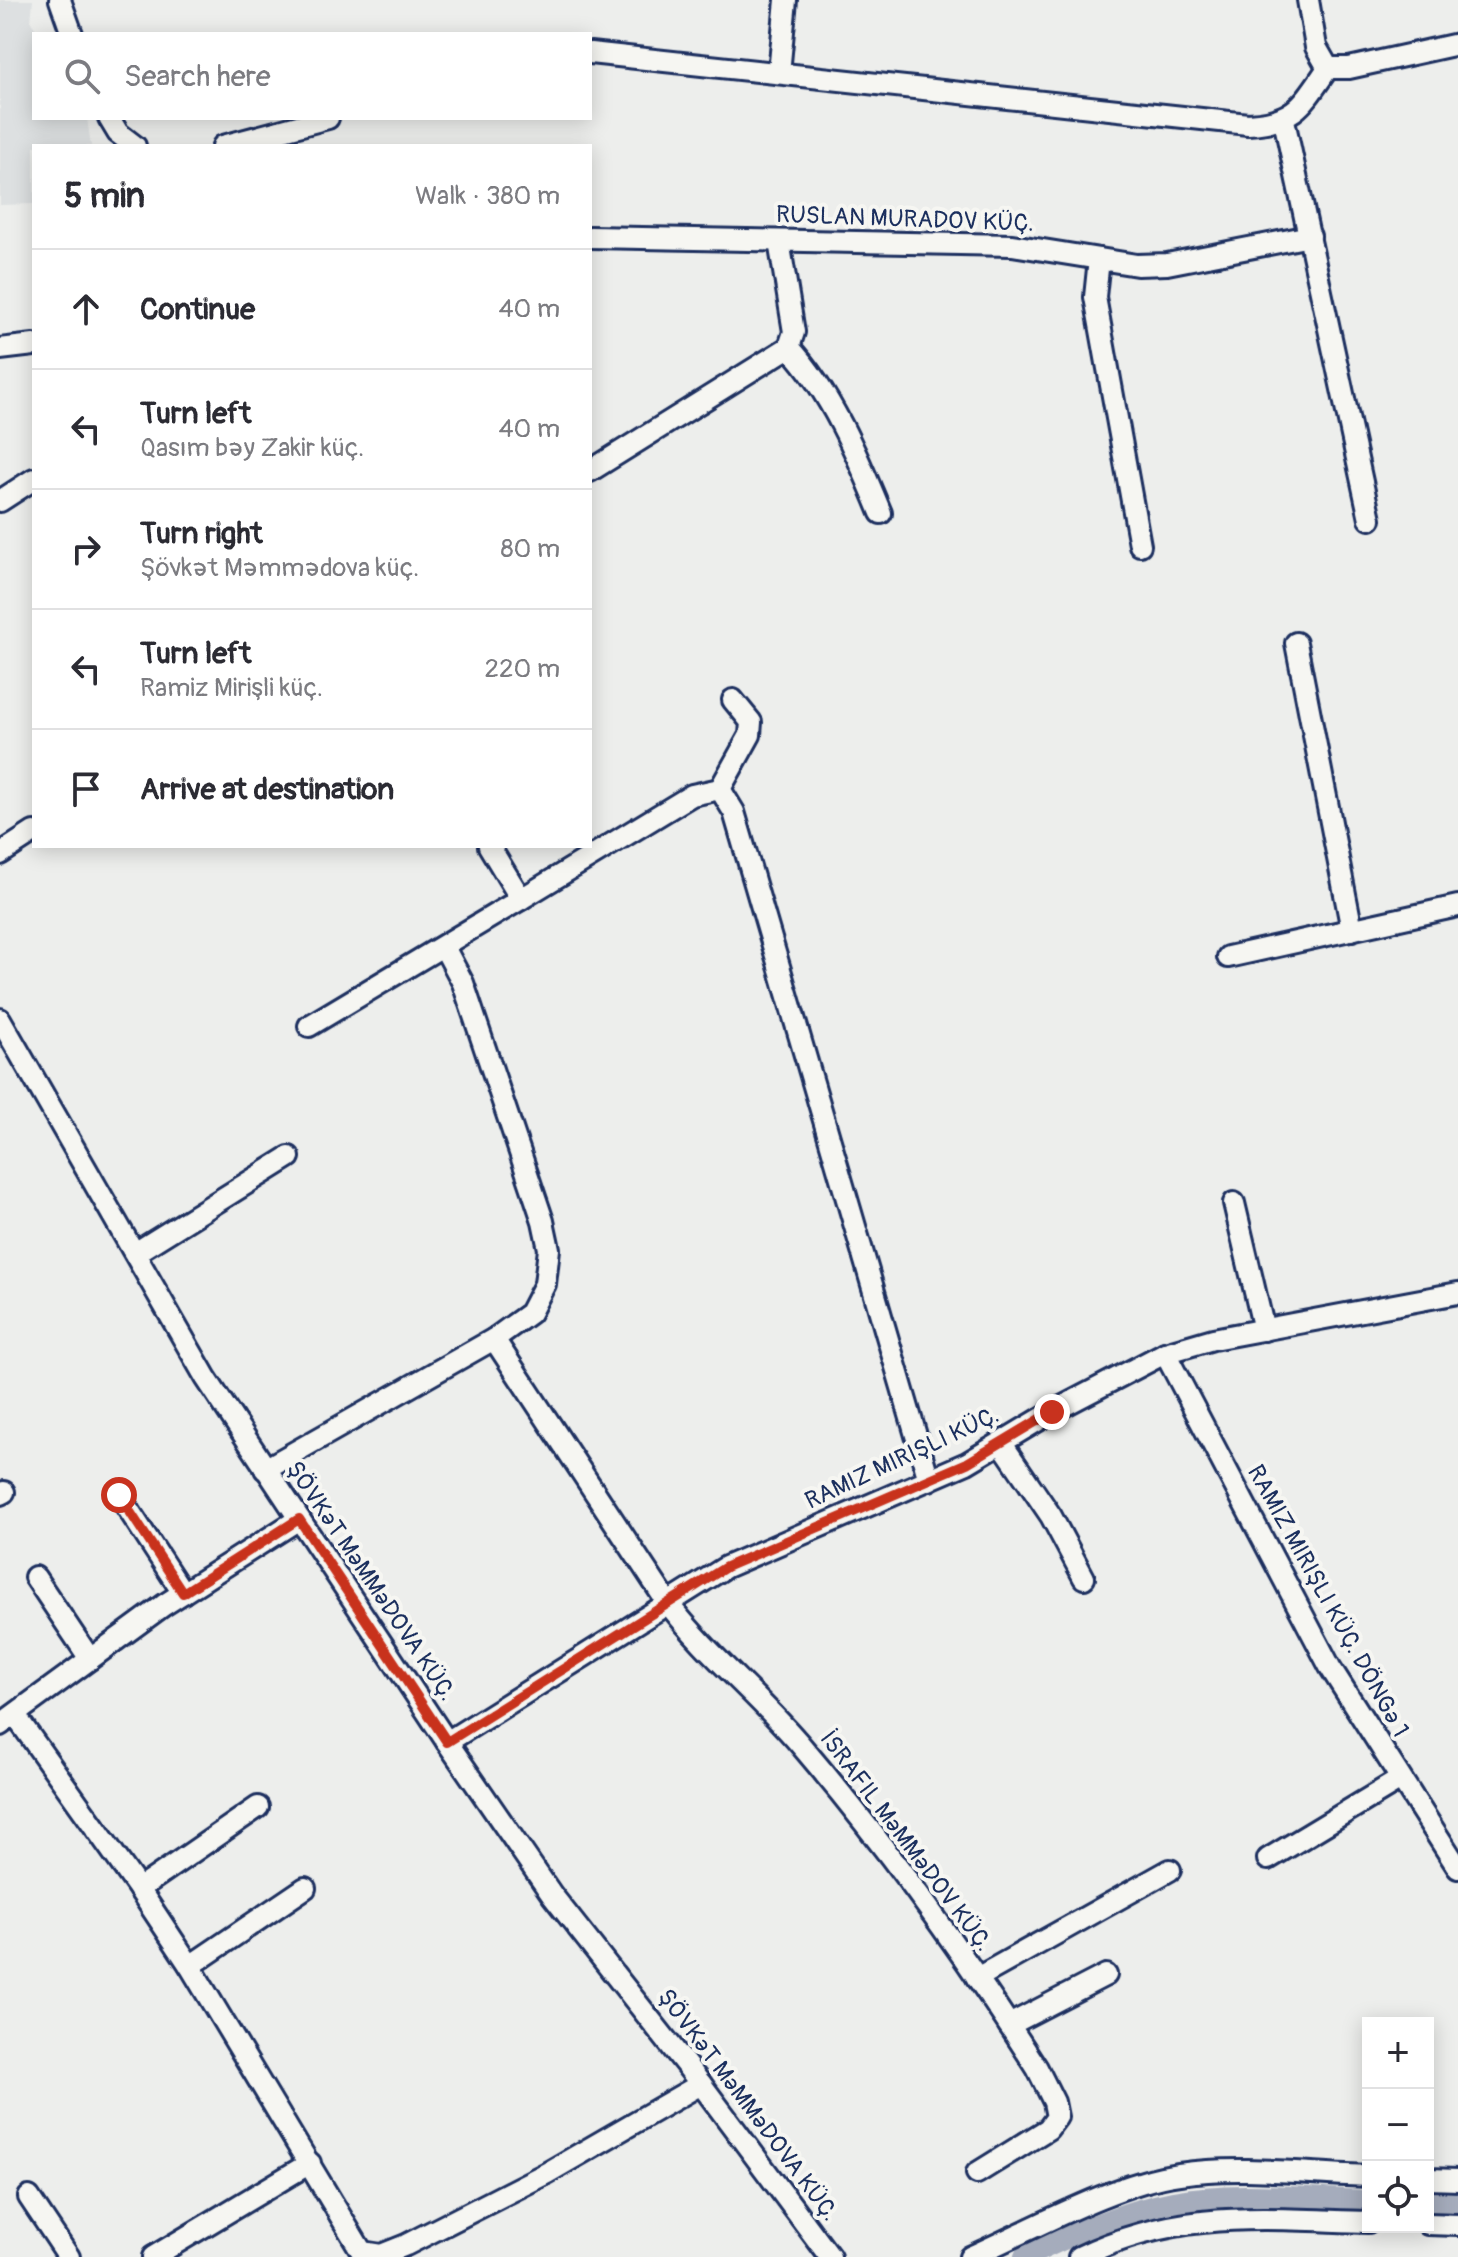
<!DOCTYPE html>
<html lang="en">
<head>
<meta charset="utf-8">
<style>
  :root { --surface:#fff; --page:#f2f2f3; --text:#2b2b33; --muted:#7c7c81; --line:#e1e1e2 }
  body { margin:0; font-family:Pangolin,sans-serif; background:var(--page); color:var(--text) }
  .controls { position:absolute; right:24px; bottom:24px; display:grid; overflow:hidden; border-radius:0px; box-shadow:0 4px 20px #0003 }
  .controls button { width:72px; height:72px; display:grid; place-items:center; padding:0; border:0; border-bottom:2px solid var(--line); background:var(--surface); color:var(--text); font:40px sans-serif }
  .stop { position:absolute; width:24px; height:24px; margin:-18px; border:6px solid #c8321e; border-radius:50%; background:#fff }
  .stop.end { background:#c8321e; border-color:#fff; box-shadow:0 2px 8px #0008 }
  .list { margin:0; padding:0; list-style:none }
  h2 { display:flex; justify-content:space-between; align-items:center; height:104px; margin:0; padding:0 32px; font-size:34px }
  h2 small { font-size:26px; font-weight:400; color:var(--muted) }
  .list li { display:grid; grid-template-columns:52px 1fr auto; gap:24px; align-items:center; box-sizing:border-box; height:120px; padding:0 32px; border-top:2px solid var(--line) }
  .list b { display:block; font-size:30px; white-space:nowrap }
  .list p { margin:0; font-size:26px; white-space:nowrap; color:var(--muted) }
  .list em { font-size:26px; font-style:normal; color:var(--muted) }
  .icon { flex:none; width:44px; height:44px; fill:none; stroke:currentColor; stroke-width:2; stroke-linecap:round; stroke-linejoin:round }
  .map { position:relative; flex:none; width:1458px; height:2257px; overflow:hidden }
  .search { position:absolute; background:var(--surface); box-shadow:0 4px 20px #0003; left:32px; top:32px; width:560px; height:88px; display:flex; align-items:center; gap:20px; box-sizing:border-box; padding:0 28px; border-radius:0px; color:var(--muted); font-size:30px }
  .panel { position:absolute; background:var(--surface); box-shadow:0 4px 20px #0003; left:32px; top:144px; width:560px; height:704px; border-radius:0px }
  .map>svg:first-child { display:block }
  .built { fill:#dde0e1 }
  .lines { fill:none; stroke-linecap:round; stroke-linejoin:round }
  .canal { stroke:#a5acbc; stroke-width:22 }
  .minor-casing { stroke:#1b2f5e; stroke-width:26 }
  .minor { stroke:#f6f6f2; stroke-width:20 }
  .route { stroke:#c8321e; stroke-width:10 }
  .labels { text-anchor:middle; dominant-baseline:central; stroke-width:8; stroke-linejoin:round; paint-order:stroke }
  .street-label { font-size:24px; fill:#1b2f5e; stroke:#f6f6f2 }
</style>
</head>
<body>
<div class="map">
<svg width="1458" height="2257" viewBox="0 0 1458 2257">
  <rect width="100%" height="100%" fill="#edeeec"/>
  <filter id="ink" filterUnits="userSpaceOnUse"><feTurbulence type="fractalNoise" baseFrequency=".0125" numOctaves="2"/><feDisplacementMap in="SourceGraphic" scale="16" xChannelSelector="R" yChannelSelector="G"/><feConvolveMatrix kernelMatrix="1 2 1 2 8 2 1 2 1" color-interpolation-filters="sRGB"/></filter>
  <g filter="url(#ink)">
    <path class="built" d="M0,0H33L31,22L39,34H34V118H87L91,146H34V204L0,205Z"/>
    <g class="lines">
      <g class="canal">
        <path d="M1428,2203L1458,2204"/>
        <path d="M1025,2257C1073,2234 1120,2212 1173,2202C1236,2190 1304,2199 1368,2201"/>
      </g>
      <defs>
        <g id="minor">
          <path d="M60,0L72,34"/>
          <path d="M1308,0L1316,47L1328,68H1349L1458,44"/>
          <path d="M590,53L1248,124C1295,122 1303,104 1328,68"/>
          <path d="M779,73L786,0"/>
          <path d="M109,118L118,133L135,146"/>
          <path d="M1284,120L1370,519"/>
          <path d="M223,146L328,118"/>
          <path d="M590,237L1012,245L1137,265L1167,264L1310,236"/>
          <path d="M1099,259L1095,297L1140,545"/>
          <path d="M789,347C831,392 858,457 881,513"/>
          <path d="M0,349L34,345"/>
          <path d="M590,471L789,347L794,332L779,241"/>
          <path d="M0,501L34,479"/>
          <path d="M1296,643L1352,930"/>
          <path d="M720,789L750,735L751,722L733,700"/>
          <path d="M489,846L521,899L692,795L720,789L734,812L929,1480"/>
          <path d="M0,854L34,832"/>
          <path d="M1228,957L1458,906"/>
          <path d="M0,1019L206,1378L447,1742L552,1895L701,2084L830,2257"/>
          <path d="M309,1026L521,899"/>
          <path d="M1234,1203L1264,1330"/>
          <path d="M135,1253L289,1157"/>
          <path d="M494,1339L667,1602C708,1656 761,1697 804,1749C889,1849 966,1957 1037,2068L1054,2102L1057,2117L1048,2129L977,2173"/>
          <path d="M1165,1353L1330,1667L1458,1868"/>
          <path d="M1002,1444L1051,1516L1084,1578"/>
          <path d="M265,1469L494,1339L530,1313L545,1284L549,1249L543,1221L463,983L444,947"/>
          <path d="M0,1494L4,1492"/>
          <path d="M119,1495L183,1593"/>
          <path d="M35,1577L90,1659"/>
          <path d="M15,1715L139,1889L190,1966L362,2252L381,2255L406,2245L547,2173L701,2084"/>
          <path d="M0,1725L164,1605L299,1519"/>
          <path d="M447,1742L726,1567L967,1463L1052,1412L1165,1353L1213,1339L1458,1293"/>
          <path d="M1268,1859L1399,1780"/>
          <path d="M139,1889L258,1807"/>
          <path d="M190,1966L305,1888"/>
          <path d="M977,1978L1170,1870"/>
          <path d="M1009,2025L1106,1975"/>
          <path d="M1428,2179L1458,2180"/>
          <path d="M29,2197L69,2257"/>
          <path d="M1428,2224L1458,2225"/>
          <path d="M153,2257L310,2163"/>
          <path d="M970,2257C1031,2230 1114,2183 1179,2174C1240,2165 1306,2174 1368,2176"/>
          <path d="M1079,2257C1180,2209 1260,2219 1368,2222"/>
        </g>
      </defs>
      <use href="#minor" class="minor-casing"/>
      <use href="#minor" class="minor"/>
    </g>
  </g>
  <g class="lines" filter="url(#ink)">
    <path class="route" d="M119,1495L183,1593L299,1519L447,1742L726,1567L967,1463L1052,1412"/>
  </g>
  <g class="labels">
    <g class="street-label">
      <text transform="translate(905 219) rotate(2)">RUSLAN MURADOV KÜÇ.</text>
      <text transform="translate(902 1458) rotate(-25)">RAMIZ MIRIŞLI KÜÇ.</text>
      <text transform="translate(371 1581) rotate(56)">ŞÖVKƏT MƏMMƏDOVA KÜÇ.</text>
      <text transform="translate(1328 1601) rotate(61)">RAMIZ MIRIŞLI KÜÇ. DÖNGƏ 1</text>
      <text transform="translate(906 1841) rotate(53)">İSRAFIL MƏMMƏDOV KÜÇ.</text>
      <text transform="translate(748 2105) rotate(53)">ŞÖVKƏT MƏMMƏDOVA KÜÇ.</text>
    </g>
  </g>
</svg>
<div class="controls">
<button>+</button>
<button>−</button>
<button><svg class="icon" aria-label="locate" viewBox="0 0 24 24"><circle cx="12" cy="12" r="6"/><path d="M12 2v4M12 18v4M2 12h4M18 12h4"/></svg></button>
</div>
<div class="stop" style="left:119px;top:1495px"></div>
<div class="stop end" style="left:1052px;top:1412px"></div>
<div class="search"><svg class="icon" aria-label="search" viewBox="0 0 24 24"><circle cx="10" cy="10" r="6"/><path d="M15 15l6 6"/></svg>Search here</div>
<section class="panel">
<h2>5 min<small>Walk · 380 m</small></h2>
<ul class="list">
<li><svg class="icon" aria-label="ahead" viewBox="0 0 24 24"><path d="M12 20V5M6 11l6-6 6 6"/></svg><div><b>Continue</b></div><em>40 m</em></li>
<li><svg class="icon" aria-label="left" viewBox="0 0 24 24"><path d="M17 20v-9H6M10 6l-5 5 5 5"/></svg><div><b>Turn left</b><p>Qasım bəy Zakir küç.</p></div><em>40 m</em></li>
<li><svg class="icon" aria-label="right" viewBox="0 0 24 24"><path d="M7 20v-9h11M14 6l5 5-5 5"/></svg><div><b>Turn right</b><p>Şövkət Məmmədova küç.</p></div><em>80 m</em></li>
<li><svg class="icon" aria-label="left" viewBox="0 0 24 24"><path d="M17 20v-9H6M10 6l-5 5 5 5"/></svg><div><b>Turn left</b><p>Ramiz Mirişli küç.</p></div><em>220 m</em></li>
<li><svg class="icon" aria-label="arrive" viewBox="0 0 24 24"><path d="M6 21V4h12l-3 4 3 4H6"/></svg><div><b>Arrive at destination</b></div></li>
</ul>
</section>
</div>
</body>
</html>
